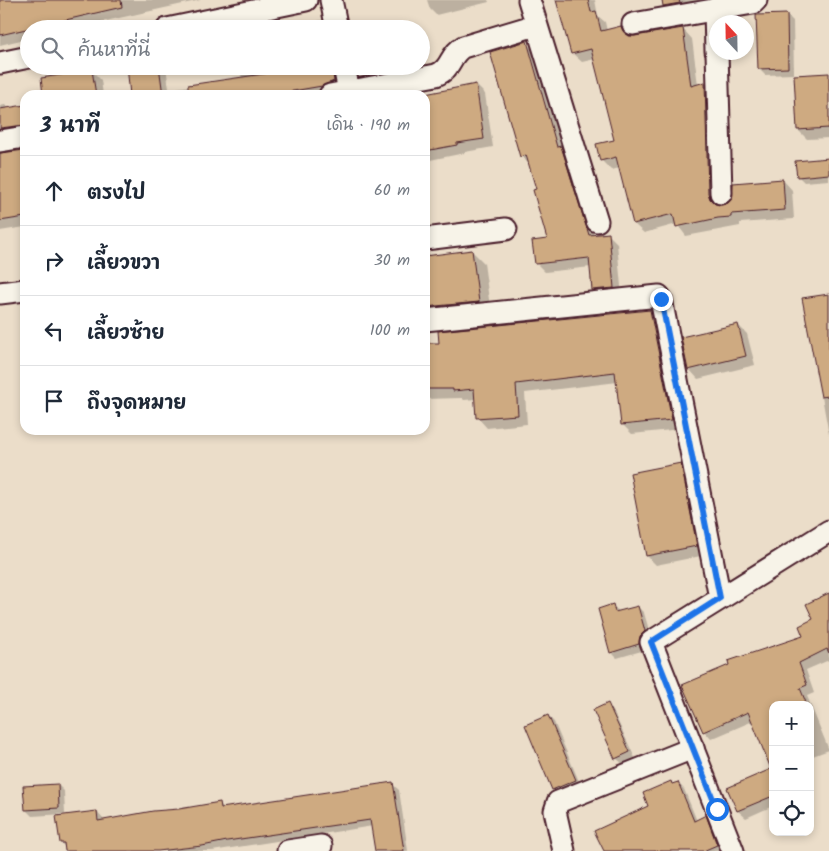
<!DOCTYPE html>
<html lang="th">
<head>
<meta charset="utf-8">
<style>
  :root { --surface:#fff; --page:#f2f2f3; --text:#1f2937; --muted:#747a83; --line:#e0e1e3 }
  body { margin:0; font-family:Kalam,"Playpen Sans Thai",sans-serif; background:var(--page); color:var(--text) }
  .controls { position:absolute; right:15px; bottom:15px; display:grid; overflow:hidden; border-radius:10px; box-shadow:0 2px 8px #0003 }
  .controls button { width:45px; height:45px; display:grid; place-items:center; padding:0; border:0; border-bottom:1px solid var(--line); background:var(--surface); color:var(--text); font:25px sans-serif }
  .compass { position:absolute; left:709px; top:15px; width:45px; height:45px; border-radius:50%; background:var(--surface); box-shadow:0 2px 8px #0003; rotate:338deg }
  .stop { position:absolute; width:15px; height:15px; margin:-11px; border:4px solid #1a73e8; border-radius:50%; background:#fff }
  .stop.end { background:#1a73e8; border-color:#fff; box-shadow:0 1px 5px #0008 }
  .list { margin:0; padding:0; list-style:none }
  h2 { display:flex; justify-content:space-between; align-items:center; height:65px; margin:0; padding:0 20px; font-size:21px }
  h2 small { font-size:16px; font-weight:400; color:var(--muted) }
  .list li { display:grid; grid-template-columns:32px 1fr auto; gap:15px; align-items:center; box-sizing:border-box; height:70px; padding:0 20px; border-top:1px solid var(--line) }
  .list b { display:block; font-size:19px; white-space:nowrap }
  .list em { font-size:16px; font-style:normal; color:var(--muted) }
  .icon { flex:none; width:28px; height:28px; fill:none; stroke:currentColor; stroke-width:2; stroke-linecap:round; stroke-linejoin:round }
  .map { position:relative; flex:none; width:829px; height:851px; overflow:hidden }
  .search { position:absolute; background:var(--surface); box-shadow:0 2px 8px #0003; left:20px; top:20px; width:410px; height:55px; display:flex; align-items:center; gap:12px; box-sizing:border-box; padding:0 18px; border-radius:28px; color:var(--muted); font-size:19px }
  .panel { position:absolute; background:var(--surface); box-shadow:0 2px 8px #0003; left:20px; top:90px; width:410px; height:345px; border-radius:15px }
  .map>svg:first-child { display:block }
  .shadow { fill:#0003 }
  .building { fill:#ceaa81; stroke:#4a1f2b }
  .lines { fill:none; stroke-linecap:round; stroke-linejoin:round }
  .minor-casing { stroke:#4a1f2b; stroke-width:25 }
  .minor { stroke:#f7f3e8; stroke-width:21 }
  .route { stroke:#1a73e8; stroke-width:6 }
</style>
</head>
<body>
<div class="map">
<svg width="829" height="851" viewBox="0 0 829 851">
  <rect width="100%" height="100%" fill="#ebddc9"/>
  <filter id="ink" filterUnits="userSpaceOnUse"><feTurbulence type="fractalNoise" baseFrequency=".02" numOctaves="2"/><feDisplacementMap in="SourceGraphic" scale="10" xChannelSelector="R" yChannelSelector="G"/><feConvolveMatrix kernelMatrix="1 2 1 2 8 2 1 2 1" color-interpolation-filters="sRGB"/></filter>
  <g filter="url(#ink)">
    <g class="shadow">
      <path d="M0,0H201L69,29H29V38L0,45Z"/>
      <path d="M427,0H488L489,2L436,15L430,9Z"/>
      <path d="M558,0H595L598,16L605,22L607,31L620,28L630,37L683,29L692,39L698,85L705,84L714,93L718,206L721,207L783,180L792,190L794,219L740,223V226L686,236L677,224L644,233L634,224L620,168L611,170L602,161L598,145L616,140L595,59L582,62L572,53Z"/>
      <path d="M664,0H725L670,12L664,5Z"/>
      <path d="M787,15L793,21L794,74L765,75L759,69Z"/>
      <path d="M322,20L331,29H279Z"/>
      <path d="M526,43L535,52L564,151L569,156L594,236L608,234L617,243L622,297L602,299L594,290L591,267L545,272L536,263L549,240L538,189L530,165L521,156Z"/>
      <path d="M128,66H166L169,89L242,79L239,66H344L342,90L330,95H132Z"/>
      <path d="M92,71L101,80L103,95H45Z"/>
      <path d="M829,75V138L807,139L798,130Z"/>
      <path d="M476,85L485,94L493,147L465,152V153L425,161V95Z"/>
      <path d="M5,105L9,109L25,106V134L0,141V106Z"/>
      <path d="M25,150V227L0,231V154Z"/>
      <path d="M829,159V180L804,182L798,176Z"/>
      <path d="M472,251L484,263L491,314L425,321V257Z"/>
      <path d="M829,295V435L804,299Z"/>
      <path d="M650,311L660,321L681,429L632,434L622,424L618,382L525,393L527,424L487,428L478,418L476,399L464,400L462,398L425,399V344H441Z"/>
      <path d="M738,325L747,334L755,365L698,379L689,369Z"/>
      <path d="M680,465L690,474L706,555L656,565L647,556Z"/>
      <path d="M829,598V660L806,670L814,693L807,696L829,750L810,757V705H773V806L746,818L738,811L772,769L753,721L711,739L704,731L805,636Z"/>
      <path d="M613,606L620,612L638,607L644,613L651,637L645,650L617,658L611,652Z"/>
      <path d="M607,705L613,711L635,758L623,764L616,758Z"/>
      <path d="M548,716L554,722L581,786L559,795L553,789Z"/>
      <path d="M678,783L684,789L697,821L705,817L711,823L722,851H605L650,807Z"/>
      <path d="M392,784L399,790L408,851H377L373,826L212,851H66V848L61,843L97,812L103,819V822L220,804L225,809Z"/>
      <path d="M58,785L64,791L65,814L32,816L26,810Z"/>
    </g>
    <g class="building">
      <path d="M0,0H121L122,7L0,35Z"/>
      <path d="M556,0H588L591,12L596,11L601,31L621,26L624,32L629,36H635L683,28L691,86L705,82L708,193L710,199L715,204L721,205L728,203L732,198L733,183L783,179L785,210L731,214V217L718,218L676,227L673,214L633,224L616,157L600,161L596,144L614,140L591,49L571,54Z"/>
      <path d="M662,0H679L680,3L663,6Z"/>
      <path d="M787,14L788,68L758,69L756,15Z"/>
      <path d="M527,41L557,147L561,146L589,235L609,233L614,288L592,290L589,258L535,264L532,241L547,239L533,190L536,189L526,155L520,157L490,52Z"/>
      <path d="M127,66H159L163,95H130Z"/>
      <path d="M283,66H332L334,81L322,86L270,95H188V85L284,71Z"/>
      <path d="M92,70L96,95H43L41,78Z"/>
      <path d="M829,73V128L797,130L794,75Z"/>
      <path d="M476,84L484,139L457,143V145L425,151V94Z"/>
      <path d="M25,105V125L0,128V109Z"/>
      <path d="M25,150V217L0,221V153Z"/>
      <path d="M829,158V174L797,177L795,161Z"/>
      <path d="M472,250L479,302L425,307V256Z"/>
      <path d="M829,294V396L821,397L802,298Z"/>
      <path d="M650,310L672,420L621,425L615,372L516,384L518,415L476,418L474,389L453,391V389H425V343H439L438,331Z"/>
      <path d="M738,324L746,356L688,370L681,337Z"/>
      <path d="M681,463L697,546L646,556L630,473Z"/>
      <path d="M829,593V653L827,649L799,663L807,685L800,688L807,705H773V796L737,811L727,788L771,769L748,712L703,732L682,685L729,665L728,661L803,636L799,626L813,619L806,604Z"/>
      <path d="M613,604L615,612L638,606L645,631L640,636L639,644L610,653L598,609Z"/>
      <path d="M608,703L630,752L615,759L593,710Z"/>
      <path d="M548,715L576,780L552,790L525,725Z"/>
      <path d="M671,781L672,784L678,782L694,821L706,815L717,845L703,851H604L594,831L648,806L643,793Z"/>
      <path d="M393,782L404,851H375L370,820L227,841L202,846L158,851H65L64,843H60L56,816L97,811L98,821L153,811L179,809L220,802L221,808Z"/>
      <path d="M58,784L59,808L25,810L23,786Z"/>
    </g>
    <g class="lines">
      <defs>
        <g id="minor">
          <path d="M331,0L337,29"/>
          <path d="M529,0L597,221"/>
          <path d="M715,9L716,51"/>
          <path d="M633,24L753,3L756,0"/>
          <path d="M167,29L306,0"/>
          <path d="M717,52L721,193"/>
          <path d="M0,63L29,57"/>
          <path d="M344,66L349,92"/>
          <path d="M330,95L436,75C452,69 449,55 463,47L536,25"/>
          <path d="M0,141L25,137"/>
          <path d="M425,239L506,229"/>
          <path d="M0,293L25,290"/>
          <path d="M425,320L659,296L661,299L720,598"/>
          <path d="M288,851L321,846"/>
          <path d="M564,851L555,811L558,802L693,748"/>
          <path d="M733,851L651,642L829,531"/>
        </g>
      </defs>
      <use href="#minor" class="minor-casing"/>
      <use href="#minor" class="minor"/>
    </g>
  </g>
  <g class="lines" filter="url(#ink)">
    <path class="route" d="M661,299L720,598L651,642L717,809"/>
  </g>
</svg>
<div class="controls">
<button>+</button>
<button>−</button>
<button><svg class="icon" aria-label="locate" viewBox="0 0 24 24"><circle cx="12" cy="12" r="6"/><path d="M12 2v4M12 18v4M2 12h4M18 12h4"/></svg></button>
</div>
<svg class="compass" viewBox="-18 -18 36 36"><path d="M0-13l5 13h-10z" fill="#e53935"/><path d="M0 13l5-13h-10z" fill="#747a83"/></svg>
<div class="stop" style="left:717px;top:809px"></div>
<div class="stop end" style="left:661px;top:299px"></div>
<div class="search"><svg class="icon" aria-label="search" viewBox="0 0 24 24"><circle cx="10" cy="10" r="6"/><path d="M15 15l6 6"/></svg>ค้นหาที่นี่</div>
<section class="panel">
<h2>3 นาที<small>เดิน · 190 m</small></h2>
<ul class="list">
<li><svg class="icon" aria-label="ahead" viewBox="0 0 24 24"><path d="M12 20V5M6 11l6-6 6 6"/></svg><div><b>ตรงไป</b></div><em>60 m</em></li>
<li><svg class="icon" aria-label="right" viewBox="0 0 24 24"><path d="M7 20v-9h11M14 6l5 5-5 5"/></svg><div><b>เลี้ยวขวา</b></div><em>30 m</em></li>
<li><svg class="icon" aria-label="left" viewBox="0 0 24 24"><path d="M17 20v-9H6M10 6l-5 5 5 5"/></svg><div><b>เลี้ยวซ้าย</b></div><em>100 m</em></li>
<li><svg class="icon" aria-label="arrive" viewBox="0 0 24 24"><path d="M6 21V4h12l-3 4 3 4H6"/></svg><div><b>ถึงจุดหมาย</b></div></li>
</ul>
</section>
</div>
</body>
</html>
